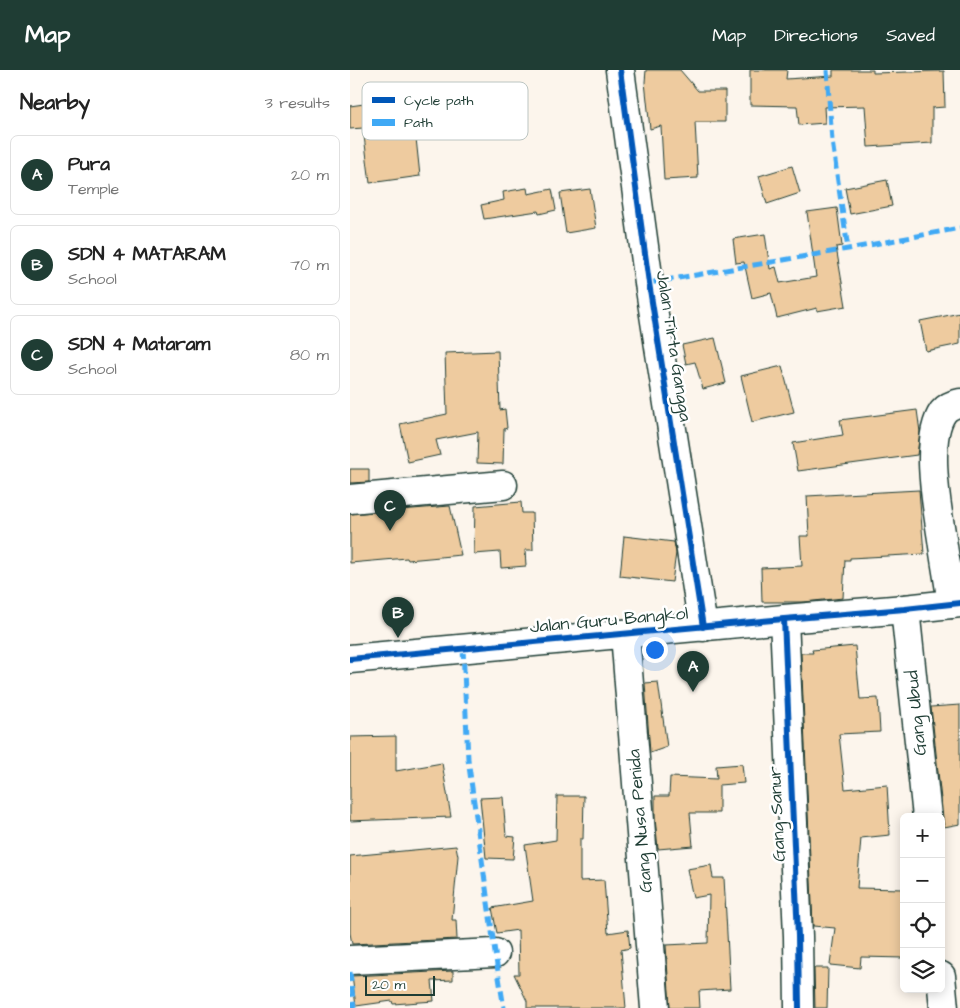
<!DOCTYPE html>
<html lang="en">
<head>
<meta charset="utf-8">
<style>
  :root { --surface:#fff; --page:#f6f6f6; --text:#222; --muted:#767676; --line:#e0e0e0; --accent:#1f3d34 }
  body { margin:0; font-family:"Architects Daughter",sans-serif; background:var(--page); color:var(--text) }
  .controls { position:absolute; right:15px; bottom:15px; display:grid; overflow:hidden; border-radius:8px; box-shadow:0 2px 12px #0003 }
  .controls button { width:45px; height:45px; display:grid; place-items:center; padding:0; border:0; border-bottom:1px solid var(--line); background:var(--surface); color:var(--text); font:25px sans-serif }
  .scale { position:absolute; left:15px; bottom:12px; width:70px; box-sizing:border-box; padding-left:5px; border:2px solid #1f3d34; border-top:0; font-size:14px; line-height:18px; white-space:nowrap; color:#1f3d34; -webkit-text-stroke:4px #fff; paint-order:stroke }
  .you { position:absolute; left:304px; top:579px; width:18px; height:18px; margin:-12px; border:4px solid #fff; border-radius:50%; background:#1a73e8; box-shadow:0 0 0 8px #1a73e833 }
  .badge { display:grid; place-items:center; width:32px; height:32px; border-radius:50%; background:var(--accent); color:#fff; font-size:16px; font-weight:700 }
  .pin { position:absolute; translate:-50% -41px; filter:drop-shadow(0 1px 2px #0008) }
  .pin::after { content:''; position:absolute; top:26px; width:18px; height:15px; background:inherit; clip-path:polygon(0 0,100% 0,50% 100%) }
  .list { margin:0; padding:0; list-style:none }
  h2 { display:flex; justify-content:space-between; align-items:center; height:65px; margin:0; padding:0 20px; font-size:21px }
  h2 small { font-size:16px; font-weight:400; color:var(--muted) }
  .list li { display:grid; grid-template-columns:32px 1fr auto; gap:15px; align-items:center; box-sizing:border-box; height:80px; margin:0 10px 10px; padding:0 10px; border:1px solid var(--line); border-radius:8px }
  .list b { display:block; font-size:19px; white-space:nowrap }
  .list p { margin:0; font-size:16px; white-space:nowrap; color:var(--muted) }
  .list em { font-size:16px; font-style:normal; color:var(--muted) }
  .icon { flex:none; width:28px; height:28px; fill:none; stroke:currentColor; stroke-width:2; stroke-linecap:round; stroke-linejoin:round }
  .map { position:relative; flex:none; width:610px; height:938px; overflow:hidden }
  header { display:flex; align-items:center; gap:30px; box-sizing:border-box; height:70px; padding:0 25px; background:var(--accent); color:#fff }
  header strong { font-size:24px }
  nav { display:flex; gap:28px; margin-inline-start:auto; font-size:18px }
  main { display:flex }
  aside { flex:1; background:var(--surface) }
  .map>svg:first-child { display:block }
  .building { fill:#eecb9f; stroke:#1f3d34 }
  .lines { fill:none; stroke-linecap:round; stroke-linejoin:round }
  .minor-casing { stroke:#1f3d34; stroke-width:31 }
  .minor { stroke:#fff; stroke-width:28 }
  .quiet { stroke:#3fa9f5; stroke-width:5; stroke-dasharray:10 5; stroke-linecap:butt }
  .cycleway-casing { stroke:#fff; stroke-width:9 }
  .cycleway { stroke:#0057b8; stroke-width:6 }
  .labels { text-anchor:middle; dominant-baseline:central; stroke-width:5; stroke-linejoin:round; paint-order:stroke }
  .street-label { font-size:18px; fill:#1f3d34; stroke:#fff }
  .key { fill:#fff; stroke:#bcc5c2; stroke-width:1 }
  .key-label { font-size:14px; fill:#1f3d34 }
</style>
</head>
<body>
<header>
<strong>Map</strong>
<nav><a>Map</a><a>Directions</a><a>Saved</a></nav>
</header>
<main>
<aside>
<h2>Nearby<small>3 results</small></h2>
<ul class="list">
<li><span class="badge">A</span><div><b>Pura</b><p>Temple</p></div><em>20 m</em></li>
<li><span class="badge">B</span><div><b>SDN 4 MATARAM</b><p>School</p></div><em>70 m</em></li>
<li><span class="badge">C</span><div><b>SDN 4 Mataram</b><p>School</p></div><em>80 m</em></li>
</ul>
</aside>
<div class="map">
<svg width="610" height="938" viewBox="0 0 610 938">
  <rect width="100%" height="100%" fill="#fcf5ec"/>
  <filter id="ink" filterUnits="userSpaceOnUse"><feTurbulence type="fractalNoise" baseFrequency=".02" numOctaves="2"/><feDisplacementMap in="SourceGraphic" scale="10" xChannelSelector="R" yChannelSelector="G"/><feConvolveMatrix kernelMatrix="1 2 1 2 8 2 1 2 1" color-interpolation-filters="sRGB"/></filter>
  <g filter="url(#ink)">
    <g class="building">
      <path d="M296,0H330L348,21H375V52H345L348,108L314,110L311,56L300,59L295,12Z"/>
      <path d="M400,0H437L436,9L483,6V0H523V3L594,1L595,37L582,38V73L518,77L515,36L474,37L475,53L449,55L447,36L400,35Z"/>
      <path d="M21,33H43V53L71,50L72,68H66L70,106L20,113L13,58L0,59V36Z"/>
      <path d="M442,96L450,123L417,134L409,106Z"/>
      <path d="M537,110L542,136L500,144L495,118Z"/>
      <path d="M177,118L178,124L202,119L206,140L189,144L188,141L134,149L131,135L154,130L153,122Z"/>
      <path d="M240,119L246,158L216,163L210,123Z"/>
      <path d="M487,138L492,176L486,177L496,236L467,241V238L427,248L421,223L402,228L394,192L386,193L383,169L415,164L420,199L426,197L430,213L466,207L457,142Z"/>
      <path d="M610,243V274L576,281L570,251Z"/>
      <path d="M365,268L376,313L353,319L345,292L336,294L332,275Z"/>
      <path d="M148,281L150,340L155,339L157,358L154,359L153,394L127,393L128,362L86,370L90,385L58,392L50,354L97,344L95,283Z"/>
      <path d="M432,296L444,342L402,352L391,306Z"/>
      <path d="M567,340L570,362L567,385L448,401L443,373L493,365L490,350Z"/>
      <path d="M0,399H19V412L0,413Z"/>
      <path d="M569,420L574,484L500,488V490H495L493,528L454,532H412L411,498L452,496L450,466H459L457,426Z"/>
      <path d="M171,432L172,443H182L183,480H175L176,496L151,498L150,482L124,484L125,436Z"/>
      <path d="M100,436L111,485L58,490L57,488L0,493V444Z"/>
      <path d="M274,466L324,472L326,483L322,512L270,506Z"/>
      <path d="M505,576L510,629L528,628L530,662L489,664L495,719L537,715L540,765L511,768L507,818L554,819V888L511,887L510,898L480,895L485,858L463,856L451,583H463L462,580Z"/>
      <path d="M308,612L317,677L300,683L295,613Z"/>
      <path d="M610,635V754L594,757L581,637Z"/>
      <path d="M46,666V701L92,693L101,747L0,751V667Z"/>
      <path d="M392,694L394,713L369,715V743H340L343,776L308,779L305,748V726H319L320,707L367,709L366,696Z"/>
      <path d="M207,726H234L233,769H230V811L254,810L258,863L278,860L280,878L271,880L276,938H177V931L164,904H169L168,860L147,863L142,838L183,831L175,775L206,770Z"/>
      <path d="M153,727L156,766L165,767L163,789L136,788L130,728Z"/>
      <path d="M106,776L108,786L102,850H106L107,869L2,874L0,863V786Z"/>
      <path d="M361,795L363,808H374L380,919L349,921L350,938H320L316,875L358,873L359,825L343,828L337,799Z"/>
      <path d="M464,898H478L477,938H465Z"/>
      <path d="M103,901V910L82,911L84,931L43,934L42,931L6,936L2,906Z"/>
    </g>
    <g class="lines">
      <defs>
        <g id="minor">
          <path d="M270,0L299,213L353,557"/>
          <path d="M0,429L153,415"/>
          <path d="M602,534C599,512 595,491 592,469C587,437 574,369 593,342C597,337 604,334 610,333"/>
          <path d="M555,539L577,747"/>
          <path d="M434,549L448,866L449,938"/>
          <path d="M275,564L305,938"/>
          <path d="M0,589L434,549L555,539L610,533"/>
          <path d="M0,890L145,883"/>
          <path d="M591,906L594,938"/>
        </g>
      </defs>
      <use href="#minor" class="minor-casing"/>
      <use href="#minor" class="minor"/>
      <g class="quiet">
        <path d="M477,0L482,71L498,179"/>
        <path d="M299,213L498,179L610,158"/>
        <path d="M113,578L118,689L145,883L154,938"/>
        <path d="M0,902L4,938"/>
      </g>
      <defs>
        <g id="cycleway">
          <path d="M270,0L299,213L353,557"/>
          <path d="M434,549L448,866L449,938"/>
          <path d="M0,589L434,549L555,539L610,533"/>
        </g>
      </defs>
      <use href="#cycleway" class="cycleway-casing"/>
      <use href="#cycleway" class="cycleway"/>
    </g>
  </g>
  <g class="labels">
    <g class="street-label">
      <text transform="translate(324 276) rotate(81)">Jalan Tirta Gangga</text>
      <text transform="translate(259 550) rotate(-5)">Jalan Guru Bangkol</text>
      <text transform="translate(566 643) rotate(-96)">Gang Ubud</text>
      <text transform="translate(427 744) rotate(-93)">Gang Sanur</text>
      <text transform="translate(290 751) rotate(-95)">Gang Nusa Penida</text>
    </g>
  </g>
  <rect x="12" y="12" width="166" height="58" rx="8" class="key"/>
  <rect x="22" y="27" width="23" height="6" fill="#0057b8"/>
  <rect x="22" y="49" width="23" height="7" fill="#3fa9f5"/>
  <g class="key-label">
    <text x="54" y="35">Cycle path</text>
    <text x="54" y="57">Path</text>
  </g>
</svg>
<div class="controls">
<button>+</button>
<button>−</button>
<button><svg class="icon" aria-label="locate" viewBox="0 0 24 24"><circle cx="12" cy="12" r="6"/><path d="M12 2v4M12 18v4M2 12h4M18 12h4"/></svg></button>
<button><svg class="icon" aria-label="layers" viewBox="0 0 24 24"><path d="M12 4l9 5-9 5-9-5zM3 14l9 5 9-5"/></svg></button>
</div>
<div class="scale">20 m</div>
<div class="you"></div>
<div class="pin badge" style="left:343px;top:622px">A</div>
<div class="pin badge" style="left:48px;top:568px">B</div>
<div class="pin badge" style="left:40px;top:461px">C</div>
</div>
</main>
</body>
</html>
